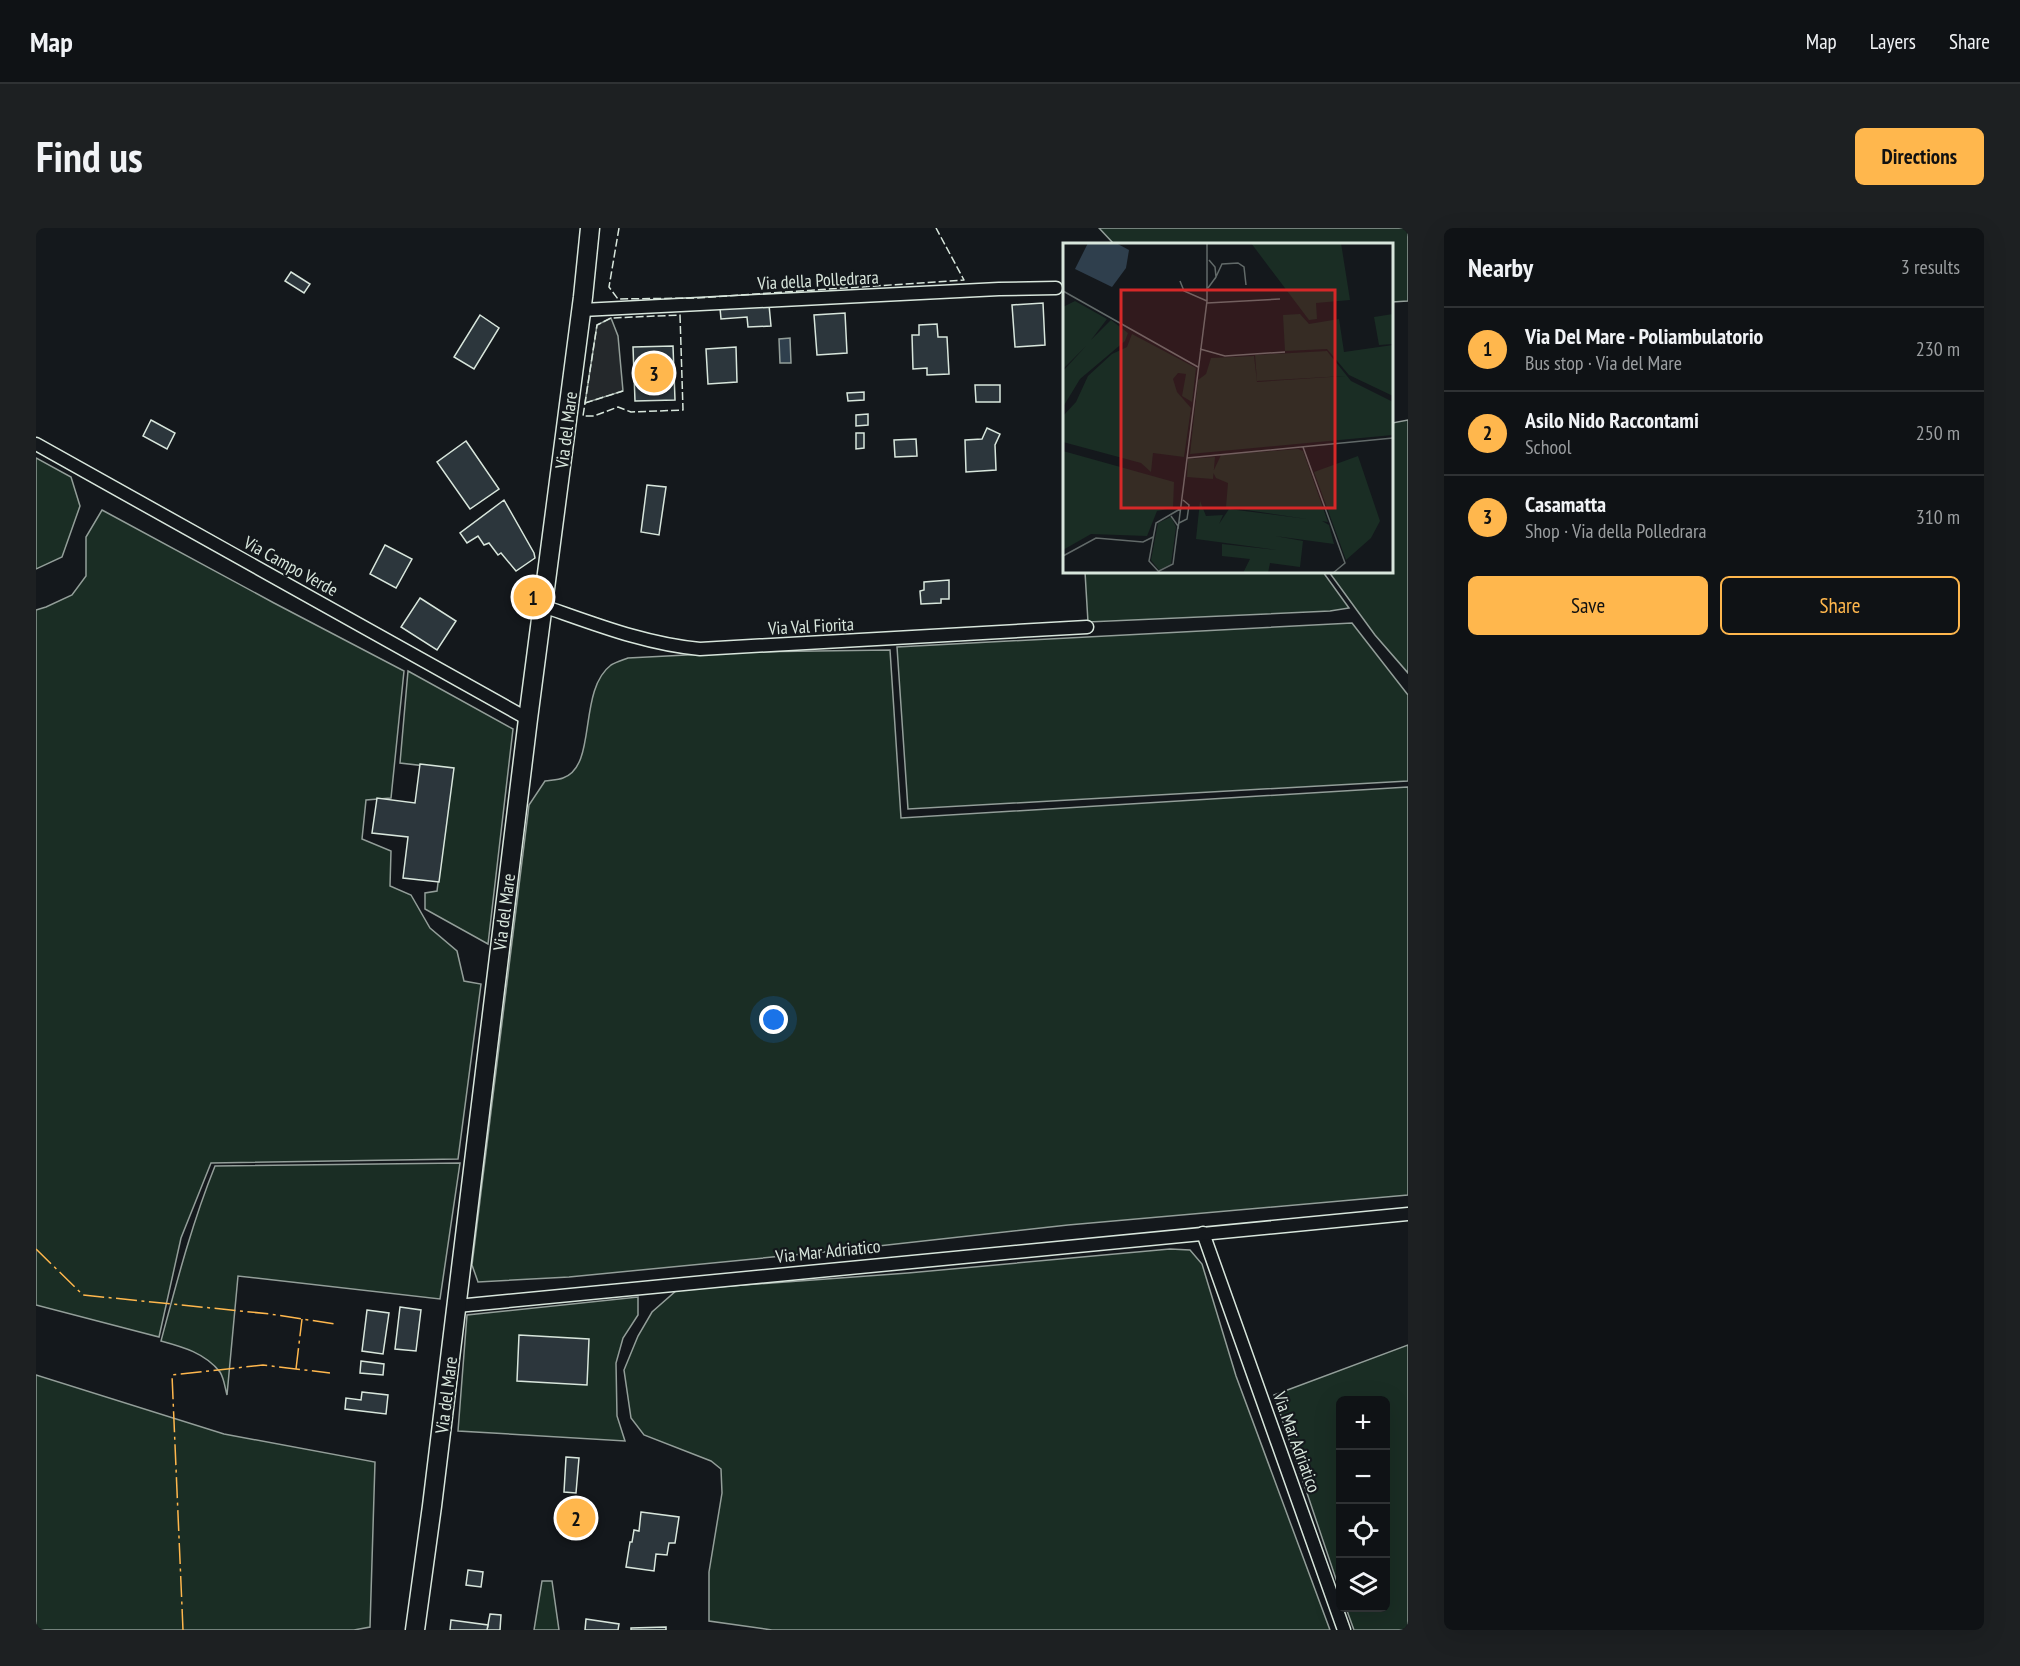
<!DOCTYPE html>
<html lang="en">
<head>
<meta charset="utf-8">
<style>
  :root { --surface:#0f1215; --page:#1d2022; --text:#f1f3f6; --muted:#9b9ea0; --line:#2f3234; --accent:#ffb74d }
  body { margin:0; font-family:"PT Sans Narrow",sans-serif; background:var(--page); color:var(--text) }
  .controls { position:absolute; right:18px; bottom:18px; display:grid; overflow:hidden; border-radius:9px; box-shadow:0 6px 24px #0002 }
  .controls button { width:54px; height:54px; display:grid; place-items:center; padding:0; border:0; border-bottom:2px solid var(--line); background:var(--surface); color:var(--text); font:30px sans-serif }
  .you { position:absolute; left:738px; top:792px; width:21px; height:21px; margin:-15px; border:4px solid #fff; border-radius:50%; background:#1a73e8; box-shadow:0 0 0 9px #1a73e833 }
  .badge { display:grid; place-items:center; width:39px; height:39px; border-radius:50%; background:var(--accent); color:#111; font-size:20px; font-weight:700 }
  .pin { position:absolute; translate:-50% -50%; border:3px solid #fff; box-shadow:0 2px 6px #0006 }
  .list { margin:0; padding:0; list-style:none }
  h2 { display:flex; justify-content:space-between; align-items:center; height:78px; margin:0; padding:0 24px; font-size:26px }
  h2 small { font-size:20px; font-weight:400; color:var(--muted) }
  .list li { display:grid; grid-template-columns:39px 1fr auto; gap:18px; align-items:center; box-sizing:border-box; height:84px; padding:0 24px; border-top:2px solid var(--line) }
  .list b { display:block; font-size:22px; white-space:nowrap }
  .list p { margin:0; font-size:20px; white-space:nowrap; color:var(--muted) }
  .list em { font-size:20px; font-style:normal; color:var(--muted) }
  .actions { display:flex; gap:12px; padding:18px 24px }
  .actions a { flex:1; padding:14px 0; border:2px solid var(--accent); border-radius:9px; text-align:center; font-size:21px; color:var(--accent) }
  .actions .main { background:var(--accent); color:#111 }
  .icon { flex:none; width:33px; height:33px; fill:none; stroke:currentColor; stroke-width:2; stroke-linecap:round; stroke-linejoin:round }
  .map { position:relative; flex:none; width:1372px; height:1402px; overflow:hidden; border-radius:9px }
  header { display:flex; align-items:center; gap:36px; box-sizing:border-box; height:84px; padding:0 30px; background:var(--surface); border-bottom:2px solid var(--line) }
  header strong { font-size:28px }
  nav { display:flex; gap:33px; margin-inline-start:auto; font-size:21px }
  .intro { display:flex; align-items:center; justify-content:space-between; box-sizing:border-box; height:144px; padding:0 36px }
  h1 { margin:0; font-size:42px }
  .button { padding:15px 27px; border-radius:9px; background:var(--accent); color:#111; font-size:21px; font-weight:700 }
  main { display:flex; gap:36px; padding:0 36px }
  aside { flex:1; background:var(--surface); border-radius:9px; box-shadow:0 6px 24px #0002 }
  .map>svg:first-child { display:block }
  .green { fill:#1a2d24; stroke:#939e99; stroke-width:1.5 }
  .parking { fill:#24282b; stroke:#939e99; stroke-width:1.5 }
  .water { fill:#2f3f4d; stroke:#939e99; stroke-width:1.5 }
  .building { fill:#2c363c; stroke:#d8e6dc; stroke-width:1.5 }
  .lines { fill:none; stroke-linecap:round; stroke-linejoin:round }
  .minor-casing { stroke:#d8e6dc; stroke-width:15 }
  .secondary-casing { stroke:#d8e6dc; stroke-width:21 }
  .minor { stroke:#14181c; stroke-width:12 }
  .secondary { stroke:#14181c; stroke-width:18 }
  .fence { stroke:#d8e6dc; stroke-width:1.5; stroke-dasharray:8 3; stroke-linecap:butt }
  .power { stroke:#ffb74d; stroke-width:1.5; stroke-dasharray:21 4.5 3 4.5; stroke-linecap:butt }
  .labels { text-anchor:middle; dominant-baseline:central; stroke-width:4.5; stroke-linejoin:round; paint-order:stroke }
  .street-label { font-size:18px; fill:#d8e6dc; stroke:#14181c }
  .inset-road { fill:none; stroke:#626a69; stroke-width:1.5 }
  .view { fill:#d62828; fill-opacity:0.15; stroke:#d62828; stroke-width:3 }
  .inset-edge { fill:none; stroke:#d8e6dc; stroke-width:3 }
</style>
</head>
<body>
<header>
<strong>Map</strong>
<nav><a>Map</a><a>Layers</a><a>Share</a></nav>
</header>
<div class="intro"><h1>Find us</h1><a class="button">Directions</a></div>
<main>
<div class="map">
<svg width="1372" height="1402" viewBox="0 0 1372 1402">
  <rect width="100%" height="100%" fill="#14181c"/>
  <g class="green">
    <path d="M1063,0H1372V73L1356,74V16H1078Z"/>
    <path d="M1372,192V445L1339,407L1293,344H1356V195Z"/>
    <path d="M0,230L35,249L44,278L26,329L0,341Z"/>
    <path d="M66,282L238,375L368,443L355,570L330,572L326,611L355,623L354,658L375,667L394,700L421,723L428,753L445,756L422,931L175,935L145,1010L123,1109L0,1077V382L10,379L36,367L50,348V309Z"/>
    <path d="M1049,344H1287L1313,380L1294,383L1052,394Z"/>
    <path d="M1316,395L1372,467V553L872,581L861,419Z"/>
    <path d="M854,422L865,590L1372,559V967L1032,997L788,1024L533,1049L442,1054L436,1037L493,577L509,553C515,552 522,552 527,550C562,538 541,463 575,437C580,434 587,432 592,430L709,424Z"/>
    <path d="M372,443L477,501L452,716L389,681V665L401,663L416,541L364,535Z"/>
    <path d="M424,935L404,1071L202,1048L191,1167C189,1160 188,1150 184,1144C169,1125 147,1119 125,1113C141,1053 156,995 179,938Z"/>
    <path d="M1134,1021L1154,1022L1166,1036L1200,1148L1294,1402H736L673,1393V1344L686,1265L685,1241L675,1233L608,1207L595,1190L588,1142L602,1108L616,1084L641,1062L872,1045Z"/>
    <path d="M602,1069V1087L587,1110L580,1135L581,1188L589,1213L422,1203L431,1087Z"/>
    <path d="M1372,1117V1402H1318L1310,1380H1350V1172H1304V1363L1238,1167Z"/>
    <path d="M0,1147L188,1206L339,1234L334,1399L318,1402H0Z"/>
    <path d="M506,1353H516L523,1402H498Z"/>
  </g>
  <path class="parking" d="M575,90L582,108L587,163L549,175L561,97Z"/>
  <path class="water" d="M754,110L755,135H744L743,111Z"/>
  <g class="building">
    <path d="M255,44L274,56L268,65L249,53Z"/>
    <path d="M1007,75L1009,117L979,119L976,77Z"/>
    <path d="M733,77L735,98L712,99L711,89L685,91L684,80Z"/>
    <path d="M809,85L811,125L781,127L778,87Z"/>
    <path d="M444,87L463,100L438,141L418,129Z"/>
    <path d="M901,96L902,109H911L913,146L891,147V140L877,141L876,107H883V97Z"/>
    <path d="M637,118L639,172L599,173L597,119Z"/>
    <path d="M700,119L701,154L672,156L670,121Z"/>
    <path d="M939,157H964V174H940Z"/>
    <path d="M828,164V172L812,173L811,165Z"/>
    <path d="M832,186V197L820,198V187Z"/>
    <path d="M115,192L139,205L131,221L107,208Z"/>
    <path d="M951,200L964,206L959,217L960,242L930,244L929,212L946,211Z"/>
    <path d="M820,205H828V220L820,221Z"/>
    <path d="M880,211L881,228L859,229L858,212Z"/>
    <path d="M430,213L463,261L434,281L401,234Z"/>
    <path d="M611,257L630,259L623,307L605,304Z"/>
    <path d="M468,272L498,325L499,330L480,343L465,325L462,327L453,315L448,317L442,308L431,315L424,305Z"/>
    <path d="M349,317L376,331L360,360L334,346Z"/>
    <path d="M913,352V371H905V375L885,376L884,363L888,362V354Z"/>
    <path d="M384,370L420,393L401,422L365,399Z"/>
    <path d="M384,536L418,540L403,654L367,650L372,609L336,605L341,570L379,575Z"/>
    <path d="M364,1079L385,1082L380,1123L359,1121Z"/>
    <path d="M331,1082L353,1085L347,1126L326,1123Z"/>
    <path d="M483,1107L553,1111L551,1157L481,1153Z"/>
    <path d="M325,1133L348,1136L347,1147L324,1145Z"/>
    <path d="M326,1164L352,1167L350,1186L309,1181L310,1170L325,1172Z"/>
    <path d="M530,1229L543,1230L540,1265L528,1264Z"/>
    <path d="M605,1284L643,1289L639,1315H633L631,1327L620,1326L618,1343L590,1339L594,1314H596L598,1302L603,1303Z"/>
    <path d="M432,1342L447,1344L445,1359L430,1357Z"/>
    <path d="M454,1386L465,1387L464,1402H451Z"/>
    <path d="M550,1391L583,1396L582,1402H549Z"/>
    <path d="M415,1392L452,1397L451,1402H414Z"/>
    <path d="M630,1399V1402H595V1400Z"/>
  </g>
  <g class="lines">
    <defs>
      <g id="minor">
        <path d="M546,82L963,61L1020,60"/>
        <path d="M0,216L492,491"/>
        <path d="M507,378C559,396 609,416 664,421L1051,399"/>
        <path d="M1167,1005L1308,1402"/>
        <path d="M421,1078L1372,986"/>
      </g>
      <path id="secondary" d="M379,1402L396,1278L492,491L547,69L554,0"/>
    </defs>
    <use href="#minor" class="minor-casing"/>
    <use href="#secondary" class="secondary-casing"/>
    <use href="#minor" class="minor"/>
    <use href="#secondary" class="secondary"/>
    <g class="fence">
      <path d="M583,0L573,59L582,71L661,70L928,52L900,0"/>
      <path d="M644,87L647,182L595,184L582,179L558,188H547L561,97L575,90Z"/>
      <path d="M549,175L587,163"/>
    </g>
    <g class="power">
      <path d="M0,1021L47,1067L234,1086L299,1096"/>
      <path d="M260,1141L266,1091"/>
      <path d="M147,1402L136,1147L227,1137L294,1145"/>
    </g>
  </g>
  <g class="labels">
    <g class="street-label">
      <text transform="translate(782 52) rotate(-3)">Via della Polledrara</text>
      <text transform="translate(530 202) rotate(-83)">Via del Mare</text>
      <text transform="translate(255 338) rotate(29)">Via Campo Verde</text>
      <text transform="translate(775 398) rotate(-3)">Via Val Fiorita</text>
      <text transform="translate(468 684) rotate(-83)">Via del Mare</text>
      <text transform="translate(792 1023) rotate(-6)">Via Mar Adriatico</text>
      <text transform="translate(410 1167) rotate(-83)">Via del Mare</text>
      <text transform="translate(1261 1214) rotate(70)">Via Mar Adriatico</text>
    </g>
  </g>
  <g transform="translate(1027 15)">
    <rect width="330" height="330" fill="#14181c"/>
    <path d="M188,0H278L287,57L253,60L254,76L246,77ZM12,58L44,76L28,97L48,77L65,90L62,98L17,136L0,164V128L23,103L0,126V64ZM237,71L246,81L276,76L281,109L330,102V153L286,132L264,106L222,108L220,72ZM330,71V101L316,102L311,74ZM69,91L133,125L129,159L119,153L123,131L115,130L110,136L114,149L128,165L121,214L90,210L88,229L78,220L0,199V173L13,159L25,133L49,111L64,104ZM264,108L288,138L330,159V192L127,211L135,137L143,131L148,115L191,113L194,139L282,133L194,138L192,112ZM235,206L240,208L265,279L259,278L266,282L271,301L212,293L240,298L237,324L207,320L205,330H180L187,316L159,313V301L214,307L133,296L137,258L143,273L160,272L156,281L166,266L244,276L163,264L165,240L153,235L150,229L158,212ZM0,208L111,239L110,265L94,268L84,293L28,291L0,307ZM295,213L317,278L308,295L283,317L251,229ZM152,214L150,236L124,234L125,216ZM108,274L113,284L108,321L96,327L88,317L95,280Z" fill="#1a2d24"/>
    <path d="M25,0H53L66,7L63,25L49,44L12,26Z" fill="#2f3f4d"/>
    <path class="inset-road" d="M152,36L159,21L175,20L181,24L183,42M117,38L121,48L144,58M145,45L153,34L152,24L146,17M0,48L135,124M144,60L217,56M137,106L162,113L222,109M240,204L282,320L270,330M124,215L330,195M116,280L124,276L126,262L120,257M115,286L144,58V0M0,313L33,295L80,299L90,294M96,328L110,321L115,283L108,273M97,330L86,318L93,280L117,266"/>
    <path class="view" d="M58,47H272V265H58Z"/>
    <rect width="330" height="330" class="inset-edge"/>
  </g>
</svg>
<div class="controls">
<button>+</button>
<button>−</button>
<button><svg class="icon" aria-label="locate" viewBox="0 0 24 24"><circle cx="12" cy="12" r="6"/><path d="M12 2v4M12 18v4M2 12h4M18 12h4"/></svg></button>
<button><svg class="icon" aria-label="layers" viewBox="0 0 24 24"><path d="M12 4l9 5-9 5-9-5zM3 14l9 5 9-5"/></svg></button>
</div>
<div class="you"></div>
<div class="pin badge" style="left:497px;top:369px">1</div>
<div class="pin badge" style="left:540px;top:1290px">2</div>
<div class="pin badge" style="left:618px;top:145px">3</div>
</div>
<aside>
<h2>Nearby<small>3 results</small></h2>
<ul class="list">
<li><span class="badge">1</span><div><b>Via Del Mare - Poliambulatorio</b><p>Bus stop · Via del Mare</p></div><em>230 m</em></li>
<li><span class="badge">2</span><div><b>Asilo Nido Raccontami</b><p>School</p></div><em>250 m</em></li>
<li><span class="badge">3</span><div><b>Casamatta</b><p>Shop · Via della Polledrara</p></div><em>310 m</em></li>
</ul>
<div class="actions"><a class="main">Save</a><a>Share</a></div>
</aside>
</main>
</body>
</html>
